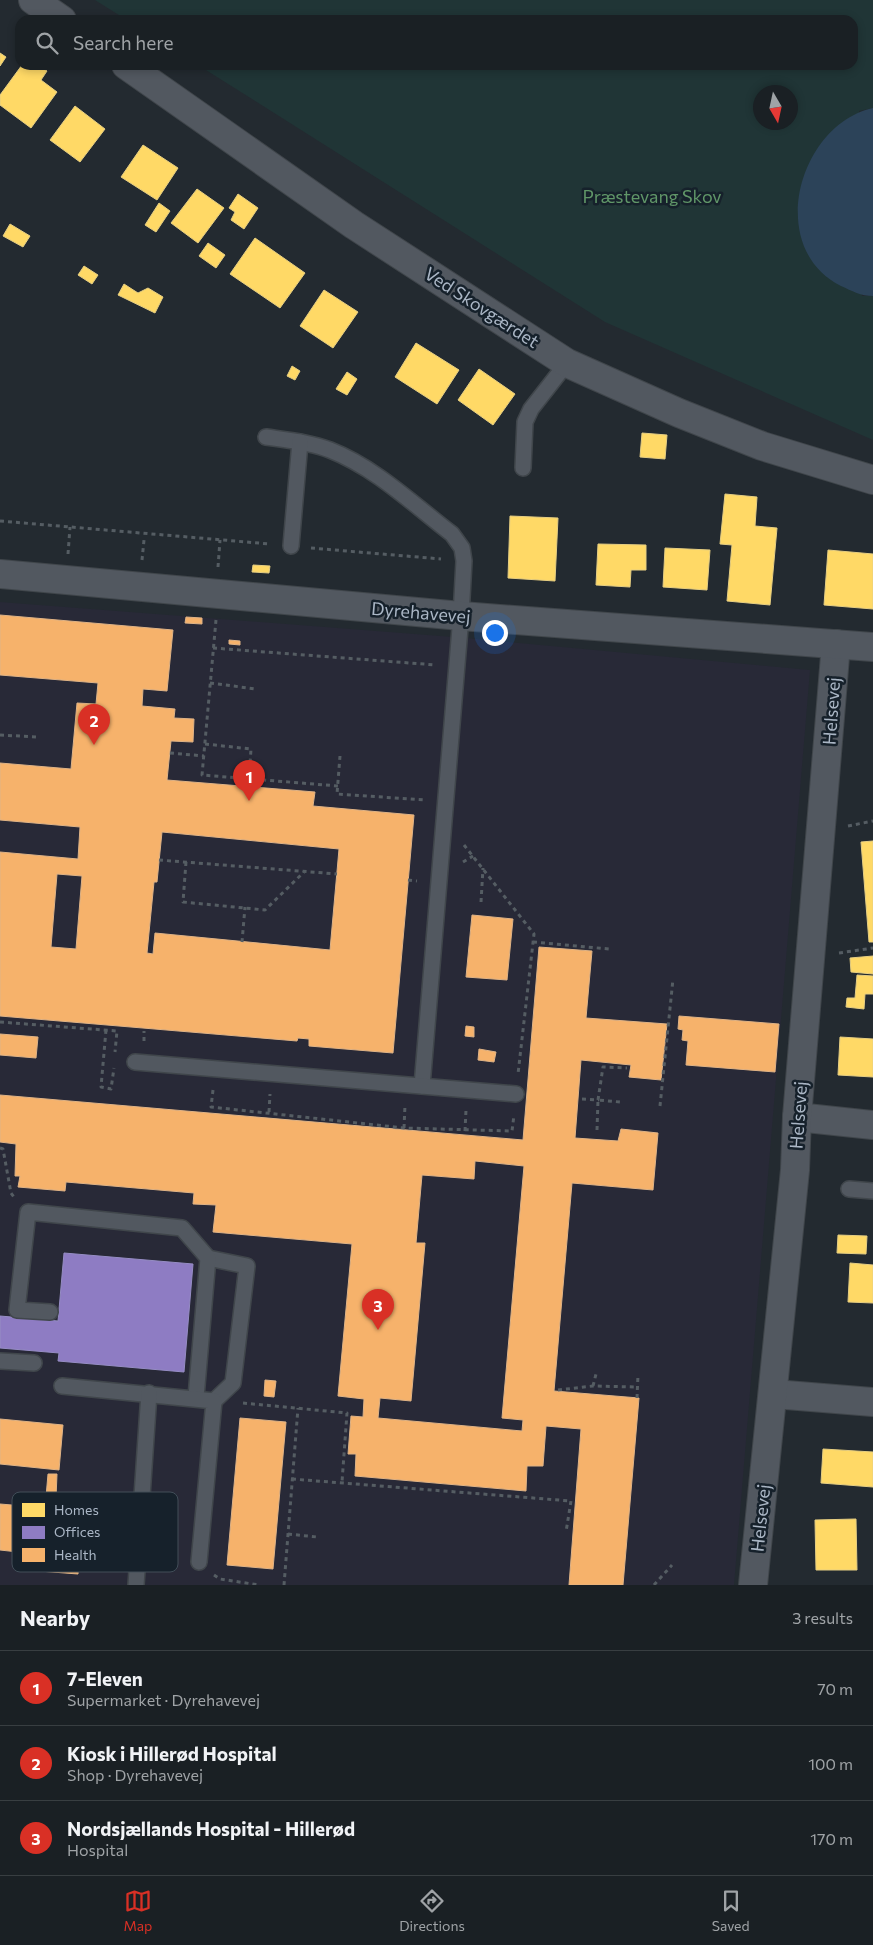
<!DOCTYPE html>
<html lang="en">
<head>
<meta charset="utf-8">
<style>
  :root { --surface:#1a2024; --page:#23282c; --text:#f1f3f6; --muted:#9fa3a6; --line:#383e41; --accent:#d93025 }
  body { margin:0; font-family:Commissioner,sans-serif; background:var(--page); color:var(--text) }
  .compass { position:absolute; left:753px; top:85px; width:45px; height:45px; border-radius:50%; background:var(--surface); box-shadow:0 2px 8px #0003; rotate:171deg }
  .you { position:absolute; left:494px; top:632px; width:18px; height:18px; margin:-12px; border:4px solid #fff; border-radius:50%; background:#1a73e8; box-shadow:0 0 0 8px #1a73e833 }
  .badge { display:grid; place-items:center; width:32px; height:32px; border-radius:50%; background:var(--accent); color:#fff; font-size:16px; font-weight:700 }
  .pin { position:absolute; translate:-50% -41px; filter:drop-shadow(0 1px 2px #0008) }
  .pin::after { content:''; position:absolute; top:26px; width:18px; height:15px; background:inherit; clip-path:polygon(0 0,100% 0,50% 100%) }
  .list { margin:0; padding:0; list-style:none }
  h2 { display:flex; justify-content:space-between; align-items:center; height:65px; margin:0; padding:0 20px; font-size:21px }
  h2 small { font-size:16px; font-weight:400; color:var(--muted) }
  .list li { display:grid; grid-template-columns:32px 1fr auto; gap:15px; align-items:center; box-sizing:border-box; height:75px; padding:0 20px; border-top:1px solid var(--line) }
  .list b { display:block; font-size:19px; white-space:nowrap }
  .list p { margin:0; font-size:16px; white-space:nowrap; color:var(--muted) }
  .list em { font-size:16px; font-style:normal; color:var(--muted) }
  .icon { flex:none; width:28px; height:28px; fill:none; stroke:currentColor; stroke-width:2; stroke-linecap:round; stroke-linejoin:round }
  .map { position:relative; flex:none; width:873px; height:1585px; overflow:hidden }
  .search { position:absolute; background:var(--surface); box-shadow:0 2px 8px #0003; left:15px; right:15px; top:15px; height:55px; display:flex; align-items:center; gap:12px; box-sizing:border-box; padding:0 18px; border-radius:15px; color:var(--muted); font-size:19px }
  .sheet { height:290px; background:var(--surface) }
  nav { display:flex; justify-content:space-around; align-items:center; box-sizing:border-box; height:70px; border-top:1px solid var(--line); background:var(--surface); font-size:14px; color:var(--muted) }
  nav a { display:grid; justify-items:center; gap:2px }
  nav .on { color:var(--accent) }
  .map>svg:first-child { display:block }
  .medical { fill:#282937 }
  .green { fill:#203536; fill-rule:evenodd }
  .water { fill:#2c4359 }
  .homes { fill:#ffd966; stroke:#e6ce82 }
  .offices { fill:#8e7cc3; stroke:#968dc4 }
  .health { fill:#f6b26b; stroke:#dfb386; fill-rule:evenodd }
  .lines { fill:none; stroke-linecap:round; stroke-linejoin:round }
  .service-casing { stroke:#40464b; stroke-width:18 }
  .minor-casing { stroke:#40464b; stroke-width:30 }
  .tertiary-casing { stroke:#40464b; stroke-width:30 }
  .path { stroke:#555d63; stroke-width:3; stroke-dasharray:4 4; stroke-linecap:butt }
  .service { stroke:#525860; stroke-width:15 }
  .minor { stroke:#525860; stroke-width:28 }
  .tertiary { stroke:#525860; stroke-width:28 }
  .labels { text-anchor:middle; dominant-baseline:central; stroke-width:5; stroke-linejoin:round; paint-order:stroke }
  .park-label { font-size:18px; fill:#609668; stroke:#16212b }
  .street-label { font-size:18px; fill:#aab6c5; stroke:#16212b }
  .key { fill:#16212b; stroke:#424e59; stroke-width:1 }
  .key-label { font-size:14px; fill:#aab6c5 }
</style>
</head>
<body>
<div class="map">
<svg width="873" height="1585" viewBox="0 0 873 1585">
  <rect width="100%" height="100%" fill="#232a30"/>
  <path class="medical" d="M0,602L466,638L810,670L734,1585H0Z"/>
  <path class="green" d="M95,0H873V108L859,111L862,296H873V440L605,322L198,65H853V20H127ZM760,92H790V122H760Z"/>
  <path class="water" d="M873,108V296C861,296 852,291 841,286C765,248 798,125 873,108Z"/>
  <g class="homes">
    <path d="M0,53L6,57L0,66Z"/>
    <path d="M22,65H38L47,71L41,80L57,92L31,128L0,105V95Z"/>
    <path d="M75,106L105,129L80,162L50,140Z"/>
    <path d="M143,145L178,168L157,200L121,177Z"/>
    <path d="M197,189L224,208L198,243L171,223Z"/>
    <path d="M238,194L258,208L244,229L231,220L235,212L229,208Z"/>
    <path d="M159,203L170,211L156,232L145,225Z"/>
    <path d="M10,224L30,236L23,247L3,236Z"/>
    <path d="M255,238L305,273L280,308L230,274Z"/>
    <path d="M208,243L225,255L216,268L199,256Z"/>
    <path d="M84,266L98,275L92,284L78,275Z"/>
    <path d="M124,284L138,293L148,288L163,297L155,313L118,295Z"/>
    <path d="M324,290L358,312L333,348L300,326Z"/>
    <path d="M416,343L459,370L437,404L395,377Z"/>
    <path d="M292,366L300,371L295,380L287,376Z"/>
    <path d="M479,369L515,394L493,425L458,400Z"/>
    <path d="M347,372L357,379L347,395L336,389Z"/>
    <path d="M642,433L667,435L665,459L640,457Z"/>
    <path d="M725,494L757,497L755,526L777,528L770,605L727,601L732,545L720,544Z"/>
    <path d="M510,516L558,518L555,581L508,578Z"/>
    <path d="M598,544L646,545V570H631L630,587L596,585Z"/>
    <path d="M665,548L710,550L707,590L663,587Z"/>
    <path d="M828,550L873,554V609L824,605Z"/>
    <path d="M253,565L270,566L269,573L252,572Z"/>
    <path d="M873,841V942H869L861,842Z"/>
    <path d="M873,956V974L851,972L850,958Z"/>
    <path d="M857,975L873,976V994H865L864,1009L846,1007L847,998H855Z"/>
    <path d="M840,1037L873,1039V1077L838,1075Z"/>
    <path d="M838,1235L867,1236L866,1254L837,1253Z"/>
    <path d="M850,1263L873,1265V1303L848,1302Z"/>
    <path d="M823,1449L873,1452V1487L821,1483Z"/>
    <path d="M856,1519L857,1570H816L815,1520Z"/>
  </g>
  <path class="offices" d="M64,1253L193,1264L184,1372L58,1361L59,1353L0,1348V1316L58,1321Z"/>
  <g class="health">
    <path d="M0,615L173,630L167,691L143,689L142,706L175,709L174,718L194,719L193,742L171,741L167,780L315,792L313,806L414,815L393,1053L309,1046V1039L298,1038L297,1041L0,1016V852L78,859L80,827L0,820V763L71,769L77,703L96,704L98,683L0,675ZM162,832L339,849L330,950L155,933L153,954L147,953L154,882H157ZM57,874L82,876L76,949L51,947Z"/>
    <path d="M186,617L202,618V624L185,623Z"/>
    <path d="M229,640L240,641V645L229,644Z"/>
    <path d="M472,915L513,919L507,980L466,977Z"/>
    <path d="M539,947L592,951L586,1018L667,1024L661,1080L629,1077L631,1065L581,1060L575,1138L618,1141L621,1129L658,1133L653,1190L572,1183L554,1391L639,1398L623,1585H569L581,1429L546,1426L543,1466H527L526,1491L355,1476L356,1454H348L351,1416L363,1417L364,1399L338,1396L352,1244L213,1232L216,1205L193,1204L194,1193L66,1182L65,1191L18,1187L20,1176H15L16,1144L0,1142V1095L523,1140ZM475,1161L524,1166L502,1418L523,1420L522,1431L378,1418L380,1398L411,1401L425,1243H416L422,1175L474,1179Z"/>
    <path d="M679,1016L779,1024L775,1072L686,1065L688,1041L682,1040L683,1030L678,1029Z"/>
    <path d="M466,1026L474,1027V1037L465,1036Z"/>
    <path d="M0,1034L38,1037L36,1058L0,1055Z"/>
    <path d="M479,1049L496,1052L494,1062L478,1060Z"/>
    <path d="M265,1380L276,1381L274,1397L264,1396Z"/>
    <path d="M240,1418L286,1422L273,1569L227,1565Z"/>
    <path d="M0,1419L63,1425L59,1470L0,1464Z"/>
    <path d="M48,1474H57L56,1498L46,1497Z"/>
    <path d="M0,1504L95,1512L92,1557L79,1556L78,1574L26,1570L27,1553L0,1550Z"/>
  </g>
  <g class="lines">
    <defs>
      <g id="service">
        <path d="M266,437C287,440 309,442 330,450C376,468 414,505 452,534L462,548L464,561L461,616L422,1086"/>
        <path d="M523,468L525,422L531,409L567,363"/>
        <path d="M291,546L300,442"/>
        <path d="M135,1062L516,1094"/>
        <path d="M849,1189L873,1191"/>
        <path d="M208,1258L247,1266L233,1383L214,1401"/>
        <path d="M50,1312L17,1310L28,1212L182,1228L208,1258L196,1397"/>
        <path d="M0,1361L34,1363"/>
        <path d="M62,1386L214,1401L199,1562"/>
        <path d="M136,1585L149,1393"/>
      </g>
      <g id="minor">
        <path d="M33,0L62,20"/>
        <path d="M126,65L354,225L567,363L679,413L762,446L873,480"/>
        <path d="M797,1117L873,1125"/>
        <path d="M774,1394L873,1402"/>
        <path d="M753,1585L795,1170L797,1117L836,644"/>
      </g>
      <path id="tertiary" d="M0,574L461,616L873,647"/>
    </defs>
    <use href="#service" class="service-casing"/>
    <use href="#minor" class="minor-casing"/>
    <use href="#tertiary" class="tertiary-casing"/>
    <g class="path">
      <path d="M0,521L270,544"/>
      <path d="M311,548L441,559"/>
      <path d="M68,554L70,527"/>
      <path d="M142,560L144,540"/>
      <path d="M218,567L220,540"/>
      <path d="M216,620L202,775L338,786"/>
      <path d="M213,648L436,665"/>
      <path d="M210,683L256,689"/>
      <path d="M0,735L38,737"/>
      <path d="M205,744L251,749L249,779"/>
      <path d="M170,753L204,756"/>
      <path d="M340,756L337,794L425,800"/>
      <path d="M848,826L873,821"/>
      <path d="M464,845L534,934L518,1074"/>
      <path d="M159,860L337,874"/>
      <path d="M186,862L183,902L265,910L304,872"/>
      <path d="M463,862L473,856"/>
      <path d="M408,880L417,881"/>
      <path d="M481,902L483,868"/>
      <path d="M242,942L245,907"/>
      <path d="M533,942L609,949"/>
      <path d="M839,953L873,948"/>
      <path d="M0,1022L117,1031L115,1052"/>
      <path d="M106,1030L101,1087L111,1089L114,1068"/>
      <path d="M144,1041V1031"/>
      <path d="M213,1090L211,1107L404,1128L512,1131L514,1115"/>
      <path d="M582,1099L598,1100L603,1067L627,1068"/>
      <path d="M660,1106L673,979"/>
      <path d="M269,1112L270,1094"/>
      <path d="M404,1128L405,1105"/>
      <path d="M597,1130L598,1100L620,1102"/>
      <path d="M465,1131L466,1110"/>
      <path d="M0,1148L3,1149L11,1193L14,1197"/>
      <path d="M593,1386L596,1374L595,1371"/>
      <path d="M558,1390L593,1386L637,1387"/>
      <path d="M637,1398L638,1375"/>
      <path d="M243,1403L347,1413L342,1482"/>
      <path d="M292,1479L571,1501L566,1532"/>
      <path d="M288,1534L317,1537"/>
      <path d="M214,1575L220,1579L259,1585"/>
      <path d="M284,1585L298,1408"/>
      <path d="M654,1585L672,1565"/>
    </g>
    <use href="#service" class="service"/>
    <use href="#minor" class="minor"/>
    <use href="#tertiary" class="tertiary"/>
  </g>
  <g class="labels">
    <g class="park-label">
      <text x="652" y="196">Præstevang Skov</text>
    </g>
    <g class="street-label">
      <text transform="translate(482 307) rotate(33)">Ved Skovgærdet</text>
      <text transform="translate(421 612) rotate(5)">Dyrehavevej</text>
      <text transform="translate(831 711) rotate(-86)">Helsevej</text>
      <text transform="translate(798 1115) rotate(-86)">Helsevej</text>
      <text transform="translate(760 1518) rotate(-84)">Helsevej</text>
    </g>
  </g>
  <rect x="12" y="1492" width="166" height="80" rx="8" class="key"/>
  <rect x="22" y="1503" width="23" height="14" fill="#ffd966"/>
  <rect x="22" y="1526" width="23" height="13" fill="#8e7cc3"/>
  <rect x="22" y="1548" width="23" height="14" fill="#f6b26b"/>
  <g class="key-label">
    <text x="54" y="1515">Homes</text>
    <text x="54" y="1537">Offices</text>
    <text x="54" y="1560">Health</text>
  </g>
</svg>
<svg class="compass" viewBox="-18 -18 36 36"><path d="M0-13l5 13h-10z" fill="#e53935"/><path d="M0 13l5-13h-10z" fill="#9fa3a6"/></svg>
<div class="you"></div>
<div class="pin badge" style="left:249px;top:801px">1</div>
<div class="pin badge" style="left:94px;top:745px">2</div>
<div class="pin badge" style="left:378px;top:1330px">3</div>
<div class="search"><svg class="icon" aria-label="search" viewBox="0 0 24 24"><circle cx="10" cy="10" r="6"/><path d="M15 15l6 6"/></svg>Search here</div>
</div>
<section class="sheet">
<h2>Nearby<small>3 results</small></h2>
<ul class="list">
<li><span class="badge">1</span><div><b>7-Eleven</b><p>Supermarket · Dyrehavevej</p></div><em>70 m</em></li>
<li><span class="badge">2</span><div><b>Kiosk i Hillerød Hospital</b><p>Shop · Dyrehavevej</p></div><em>100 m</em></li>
<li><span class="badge">3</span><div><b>Nordsjællands Hospital - Hillerød</b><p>Hospital</p></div><em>170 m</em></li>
</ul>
</section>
<nav>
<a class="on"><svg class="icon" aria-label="map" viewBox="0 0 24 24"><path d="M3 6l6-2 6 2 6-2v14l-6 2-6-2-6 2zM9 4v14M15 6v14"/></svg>Map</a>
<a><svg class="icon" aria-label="directions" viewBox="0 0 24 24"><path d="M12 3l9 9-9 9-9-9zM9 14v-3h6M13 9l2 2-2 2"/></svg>Directions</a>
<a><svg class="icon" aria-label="saved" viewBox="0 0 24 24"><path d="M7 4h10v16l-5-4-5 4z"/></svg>Saved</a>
</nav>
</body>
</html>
